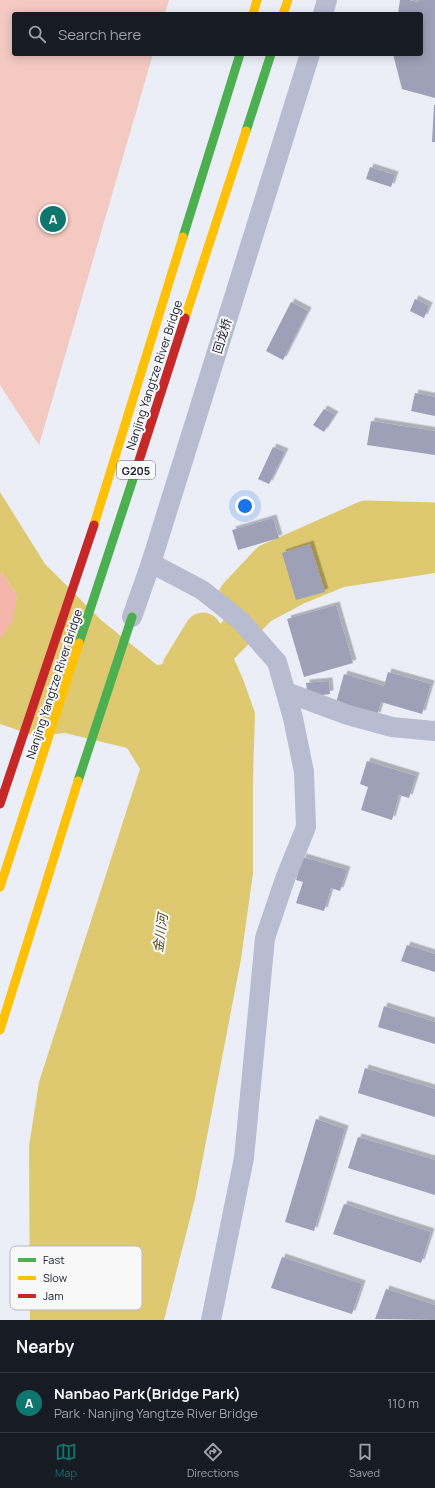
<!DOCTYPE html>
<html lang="en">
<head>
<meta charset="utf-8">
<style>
  :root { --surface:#171b24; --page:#20242c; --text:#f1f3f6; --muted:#9ea1a6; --line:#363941; --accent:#0f766e }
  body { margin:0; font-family:Manrope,"Noto Sans SC",sans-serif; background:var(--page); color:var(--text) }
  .you { position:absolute; left:245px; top:506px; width:14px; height:14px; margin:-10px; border:3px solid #fff; border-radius:50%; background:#1a73e8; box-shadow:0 0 0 6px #1a73e833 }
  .badge { display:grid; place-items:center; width:26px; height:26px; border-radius:50%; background:var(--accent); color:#fff; font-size:13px; font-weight:700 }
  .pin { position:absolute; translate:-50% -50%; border:2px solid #fff; box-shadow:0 1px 4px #0006 }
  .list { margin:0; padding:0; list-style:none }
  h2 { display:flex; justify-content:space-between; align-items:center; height:52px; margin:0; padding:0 16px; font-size:17px }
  h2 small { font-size:13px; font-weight:400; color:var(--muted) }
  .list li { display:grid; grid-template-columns:26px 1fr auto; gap:12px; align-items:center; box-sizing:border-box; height:60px; padding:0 16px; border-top:1px solid var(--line) }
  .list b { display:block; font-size:15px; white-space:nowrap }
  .list p { margin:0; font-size:13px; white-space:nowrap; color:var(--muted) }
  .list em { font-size:13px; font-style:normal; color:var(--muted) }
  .icon { flex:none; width:22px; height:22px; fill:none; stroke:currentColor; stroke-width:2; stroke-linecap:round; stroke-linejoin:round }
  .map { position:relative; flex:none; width:435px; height:1320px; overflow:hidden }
  .search { position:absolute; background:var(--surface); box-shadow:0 2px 10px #0003; left:12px; right:12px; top:12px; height:44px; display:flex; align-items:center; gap:10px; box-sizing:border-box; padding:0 14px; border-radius:4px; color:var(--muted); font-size:15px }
  .sheet { height:112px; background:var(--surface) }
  nav { display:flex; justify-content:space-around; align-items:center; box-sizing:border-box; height:56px; border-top:1px solid var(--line); background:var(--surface); font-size:11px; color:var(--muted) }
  nav a { display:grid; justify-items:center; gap:2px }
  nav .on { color:var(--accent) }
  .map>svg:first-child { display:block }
  .green { fill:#f3c9c2 }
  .forest { fill:#f4b6ab }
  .water { fill:#dec971 }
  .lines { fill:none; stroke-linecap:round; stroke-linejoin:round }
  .river { stroke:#dec971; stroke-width:37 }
  .building { fill:#9da0b6; filter:url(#shadow) }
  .street { stroke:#b8bcd0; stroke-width:20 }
  .fast { stroke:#4caf50; stroke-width:9 }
  .slow { stroke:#ffc107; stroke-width:9 }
  .jam { stroke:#c62828; stroke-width:9 }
  .labels { text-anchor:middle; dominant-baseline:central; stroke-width:4; stroke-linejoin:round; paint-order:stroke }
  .shield { fill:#f8f8f8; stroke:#62646f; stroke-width:1 }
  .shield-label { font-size:11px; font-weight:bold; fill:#212434 }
  .street-label { font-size:12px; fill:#212434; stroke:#f8f8f8 }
  .water-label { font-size:13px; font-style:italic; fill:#564a17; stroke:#f8f8f8 }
  .key { fill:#f8f8f8; stroke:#b8b8bd; stroke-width:1 }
  .key-label { font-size:11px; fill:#212434 }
</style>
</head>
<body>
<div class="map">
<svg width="435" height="1320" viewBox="0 0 435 1320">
  <defs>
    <filter id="shadow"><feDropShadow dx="3.5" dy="-3.5" stdDeviation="0" flood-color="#0004"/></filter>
  </defs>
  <rect width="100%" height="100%" fill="#ebeef7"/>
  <path class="green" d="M0,0H169L165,14H14V54H153L39,445L0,385Z"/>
  <path class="forest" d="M0,573H2L17,595L14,620L2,638L0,637Z"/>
  <path class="water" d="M0,492L45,564L101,620L157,665L164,664L183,659L200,647L222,622L236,602L288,560L324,541L373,529L435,523V573L344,587L305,603L271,621L234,659L243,679L255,713L253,779V873L241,959L195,1199L164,1320H30L29,1146L39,1082L140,769L127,748L65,733L35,736L0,724V637H2L13,620L17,595L2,573H0Z"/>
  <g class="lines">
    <g class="river">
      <path d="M237,596L269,562L366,519L435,521"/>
      <path d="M168,700L181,667L203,631"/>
    </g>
  </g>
  <g class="building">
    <path d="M400,0H409L417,2L420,0H435V98L402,89L393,54H421V14H398Z"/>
    <path d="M434,105H435V142H432Z"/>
    <path d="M370,167L395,175L391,187L366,179Z"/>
    <path d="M415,299L429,306L424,318L410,311Z"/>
    <path d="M291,302L308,311L283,360L266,351Z"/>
    <path d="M415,393L435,397V416L411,411Z"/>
    <path d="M324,409L335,415L324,432L313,425Z"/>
    <path d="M371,421L435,431V455L367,445Z"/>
    <path d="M273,447L285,452L269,484L258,479Z"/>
    <path d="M273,518L279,538L238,550L232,530Z"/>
    <path d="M310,544L325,592L296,600L282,553Z"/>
    <path d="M336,605L353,663L304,677L287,619Z"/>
    <path d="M388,672L431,684L422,714L381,702L377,716L336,703L344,674L384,686Z"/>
    <path d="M329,681L330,694L308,697L306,683Z"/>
    <path d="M367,761L416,776L409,798L399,795L392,820L361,810L368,787L360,784Z"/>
    <path d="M303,857L347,870L340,891L331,888L324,911L296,903L303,882L296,880Z"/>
    <path d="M407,945L435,954V972L401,961Z"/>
    <path d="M384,1006L435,1022V1044L378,1027Z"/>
    <path d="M365,1068L435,1089V1117L358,1093Z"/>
    <path d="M316,1119L345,1129L314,1231L285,1222Z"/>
    <path d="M358,1137L435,1160V1195L348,1168Z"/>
    <path d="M344,1204L431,1232L421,1263L333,1234Z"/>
    <path d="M282,1257L362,1284L352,1314L271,1288Z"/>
    <path d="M386,1289L435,1305V1320L375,1319Z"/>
  </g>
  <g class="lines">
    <g class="street">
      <path d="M323,14L327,0"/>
      <path d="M151,563L202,590L241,621L277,662L293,718L304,772L306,827L285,879L265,938L244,1158L211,1320"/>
      <path d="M132,617L151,563L310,54"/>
      <path d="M286,692L348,715L392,727L435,731"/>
    </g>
    <g class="fast">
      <path d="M246,131L271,54"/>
      <path d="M183,237L240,54"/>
      <path d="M79,643L135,473"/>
      <path d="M78,781L132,617"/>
    </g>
    <g class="slow">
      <path d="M253,14L257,0"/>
      <path d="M283,14L288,0"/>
      <path d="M185,318L246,131"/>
      <path d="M94,525L183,237"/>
      <path d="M0,887L79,643"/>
      <path d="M0,1030L78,781"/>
    </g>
    <g class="jam">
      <path d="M135,473L185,318"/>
      <path d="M0,804L94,525"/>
    </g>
  </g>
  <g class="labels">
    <rect class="shield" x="117" y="461" width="38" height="18" rx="3"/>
    <g class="shield-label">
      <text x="136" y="470">G205</text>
    </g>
    <g class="street-label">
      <text transform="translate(222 336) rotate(-73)">回龙桥</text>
      <text transform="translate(154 375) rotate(-72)">Nanjing Yangtze River Bridge</text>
      <text transform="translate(54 684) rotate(-72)">Nanjing Yangtze River Bridge</text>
    </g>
    <g class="water-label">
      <text transform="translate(160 933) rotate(-82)">金川河</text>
    </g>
  </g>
  <rect x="10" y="1246" width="132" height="64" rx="6" class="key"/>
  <rect x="18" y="1258" width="18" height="4" fill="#4caf50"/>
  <rect x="18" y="1276" width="18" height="4" fill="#ffc107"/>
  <rect x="18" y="1294" width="18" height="4" fill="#c62828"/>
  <g class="key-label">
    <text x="43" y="1264">Fast</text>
    <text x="43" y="1282">Slow</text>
    <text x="43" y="1300">Jam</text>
  </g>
</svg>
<div class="you"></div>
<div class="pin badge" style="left:53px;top:219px">A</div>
<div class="search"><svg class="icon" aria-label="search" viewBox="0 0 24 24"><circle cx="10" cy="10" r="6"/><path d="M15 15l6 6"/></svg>Search here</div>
</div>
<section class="sheet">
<h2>Nearby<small></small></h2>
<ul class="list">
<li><span class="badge">A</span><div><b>Nanbao Park(Bridge Park)</b><p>Park · Nanjing Yangtze River Bridge</p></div><em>110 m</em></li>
</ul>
</section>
<nav>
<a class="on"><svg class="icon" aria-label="map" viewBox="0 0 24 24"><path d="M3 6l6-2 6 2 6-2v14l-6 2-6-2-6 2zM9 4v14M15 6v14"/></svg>Map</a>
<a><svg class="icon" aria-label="directions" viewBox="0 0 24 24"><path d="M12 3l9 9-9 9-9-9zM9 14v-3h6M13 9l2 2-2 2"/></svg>Directions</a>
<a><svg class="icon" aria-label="saved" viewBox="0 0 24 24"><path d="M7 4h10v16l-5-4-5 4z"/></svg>Saved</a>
</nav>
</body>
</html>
